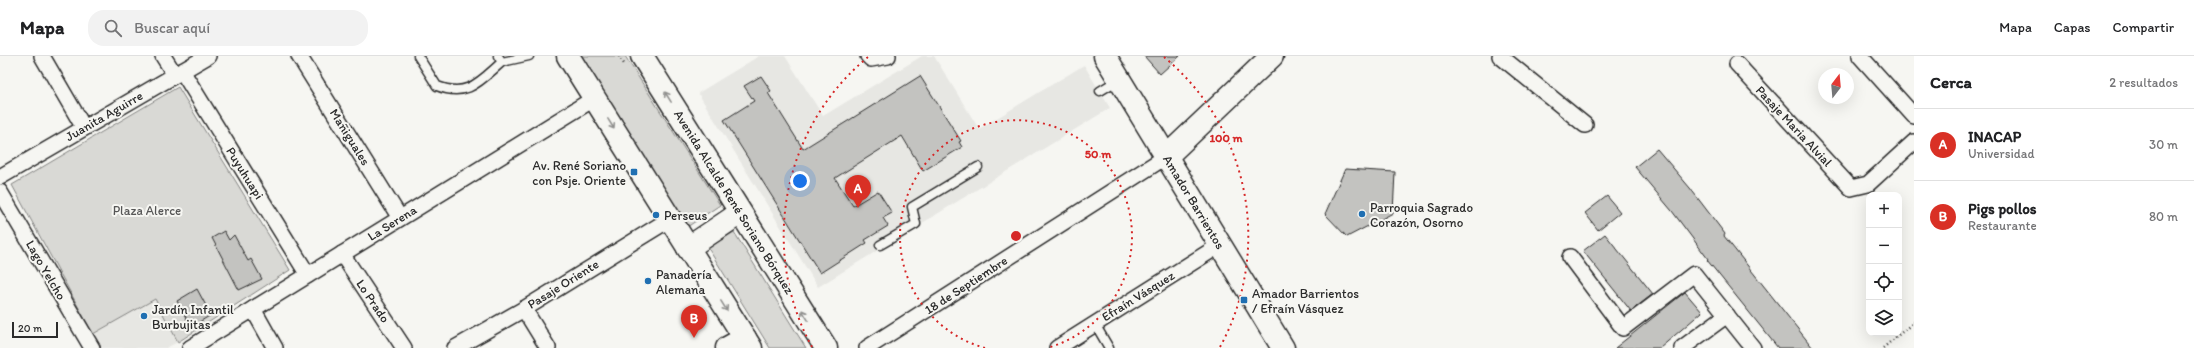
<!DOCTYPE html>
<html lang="es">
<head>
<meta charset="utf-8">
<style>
  :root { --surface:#fff; --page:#f2f2f2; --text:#202124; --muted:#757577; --line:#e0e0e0; --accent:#d93025 }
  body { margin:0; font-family:Itim,sans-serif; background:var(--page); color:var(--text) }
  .controls { position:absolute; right:12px; bottom:12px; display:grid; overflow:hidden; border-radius:8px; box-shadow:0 4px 16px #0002 }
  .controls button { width:36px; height:36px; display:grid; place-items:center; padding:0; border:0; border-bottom:1px solid var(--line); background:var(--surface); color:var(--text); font:20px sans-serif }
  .compass { position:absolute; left:1818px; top:12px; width:36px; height:36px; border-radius:50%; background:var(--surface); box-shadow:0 4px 16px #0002; rotate:16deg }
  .scale { position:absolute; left:12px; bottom:10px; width:46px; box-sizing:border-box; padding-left:4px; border:2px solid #2b2b2b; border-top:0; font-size:11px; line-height:14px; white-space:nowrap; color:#2b2b2b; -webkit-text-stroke:3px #f6f6f2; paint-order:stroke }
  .you { position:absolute; left:800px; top:125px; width:14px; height:14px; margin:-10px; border:3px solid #fff; border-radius:50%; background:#1a73e8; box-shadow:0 0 0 6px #1a73e833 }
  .badge { display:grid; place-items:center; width:26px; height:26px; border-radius:50%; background:var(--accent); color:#fff; font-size:13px; font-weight:700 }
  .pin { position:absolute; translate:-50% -33px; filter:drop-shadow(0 1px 2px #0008) }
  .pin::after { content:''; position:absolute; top:21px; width:14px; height:12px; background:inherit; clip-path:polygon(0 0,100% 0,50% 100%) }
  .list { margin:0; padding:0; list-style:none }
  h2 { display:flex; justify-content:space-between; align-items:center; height:52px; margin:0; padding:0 16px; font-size:17px }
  h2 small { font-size:13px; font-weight:400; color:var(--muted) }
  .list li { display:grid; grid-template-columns:26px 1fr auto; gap:12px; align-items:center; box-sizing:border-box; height:72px; padding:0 16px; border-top:1px solid var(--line) }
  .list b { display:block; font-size:15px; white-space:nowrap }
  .list p { margin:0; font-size:13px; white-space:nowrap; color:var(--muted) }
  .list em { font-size:13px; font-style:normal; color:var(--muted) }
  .icon { flex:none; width:22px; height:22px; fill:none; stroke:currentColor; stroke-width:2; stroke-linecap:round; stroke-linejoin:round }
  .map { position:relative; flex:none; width:1914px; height:292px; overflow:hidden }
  header { display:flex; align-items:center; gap:24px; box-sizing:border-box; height:56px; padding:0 20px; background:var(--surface); border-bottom:1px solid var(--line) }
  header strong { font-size:19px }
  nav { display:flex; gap:22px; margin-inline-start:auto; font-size:14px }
  .search { width:280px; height:36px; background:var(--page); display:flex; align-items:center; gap:10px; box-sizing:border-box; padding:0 14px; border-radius:16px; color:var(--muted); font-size:15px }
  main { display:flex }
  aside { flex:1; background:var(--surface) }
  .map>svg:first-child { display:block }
  .built { fill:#e7e7e3 }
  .green { fill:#d9d9d5; stroke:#828280 }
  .building { fill:#c3c3c0; stroke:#2b2b2b }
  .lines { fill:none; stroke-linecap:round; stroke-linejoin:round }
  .lane-casing { stroke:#2b2b2b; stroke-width:11 }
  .street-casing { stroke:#2b2b2b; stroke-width:18 }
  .secondary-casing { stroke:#2b2b2b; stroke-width:25 }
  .primary-casing { stroke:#2b2b2b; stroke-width:25 }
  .path { stroke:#2b2b2b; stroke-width:2.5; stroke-dasharray:1 3; stroke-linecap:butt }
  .lane { stroke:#f6f6f2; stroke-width:8 }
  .street { stroke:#f6f6f2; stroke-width:15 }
  .secondary { stroke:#f6f6f2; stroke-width:22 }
  .primary { stroke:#f6f6f2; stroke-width:22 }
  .oneway { stroke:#90908e }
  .ring { fill:none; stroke:#d62828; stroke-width:2; stroke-dasharray:2 4 }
  .poi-dot { fill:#1f6fb2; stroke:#f6f6f2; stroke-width:1.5 }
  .labels { text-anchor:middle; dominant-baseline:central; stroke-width:4; stroke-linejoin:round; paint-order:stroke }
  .street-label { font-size:13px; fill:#2b2b2b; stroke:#f6f6f2 }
  .poi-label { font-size:13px; fill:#2b2b2b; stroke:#f6f6f2; text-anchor:start }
  .park-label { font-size:13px; fill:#565656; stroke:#f6f6f2 }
  .centre { fill:#d62828; stroke:#f6f6f2; stroke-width:2 }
  .ring-label { font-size:12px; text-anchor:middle; font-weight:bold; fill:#d62828; stroke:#f6f6f2; stroke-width:4; stroke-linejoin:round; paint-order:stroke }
</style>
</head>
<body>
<header>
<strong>Mapa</strong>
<div class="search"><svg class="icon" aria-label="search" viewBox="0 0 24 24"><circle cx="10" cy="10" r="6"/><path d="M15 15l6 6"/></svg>Buscar aquí</div>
<nav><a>Mapa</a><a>Capas</a><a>Compartir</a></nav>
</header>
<main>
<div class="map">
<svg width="1914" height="292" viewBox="0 0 1914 292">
  <rect width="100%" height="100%" fill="#f6f6f2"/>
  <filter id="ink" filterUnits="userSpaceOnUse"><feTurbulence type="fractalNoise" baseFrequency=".025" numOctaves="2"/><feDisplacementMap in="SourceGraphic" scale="8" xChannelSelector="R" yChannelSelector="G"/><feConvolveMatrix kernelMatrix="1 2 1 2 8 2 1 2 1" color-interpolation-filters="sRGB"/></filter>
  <g filter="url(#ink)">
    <g class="built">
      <path d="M759,0H785L823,60L922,0H934L979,73L1084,9L1110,52L818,231L698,37Z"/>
      <path d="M155,243L178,286L166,292H101L93,278Z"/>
    </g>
    <g class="green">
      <path d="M577,0H625L720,149L687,171Z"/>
      <path d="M178,31L290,214L178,286L155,243L93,278L12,129Z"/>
      <path d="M734,176L806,292H770L708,192Z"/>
    </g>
    <g class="building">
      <path d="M1144,0H1180L1160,18Z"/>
      <path d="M761,20L771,35L768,37L803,93L920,20L961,85L959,86L962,91L923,115L902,80L835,122L853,150L878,135L892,157L883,162L888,170L865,184L867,187L820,217L724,64L754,45L744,30Z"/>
      <path d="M1657,93L1690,132L1725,178L1724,180L1813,292H1778L1707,204L1708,203L1672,155L1635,111Z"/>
      <path d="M1345,113L1395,116L1393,157L1347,181L1325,158Z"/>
      <path d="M1607,140L1620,156L1598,174L1585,157Z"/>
      <path d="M224,175L229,184L234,179L248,205L251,203L262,223L239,234L212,182Z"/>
      <path d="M1605,178L1653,238L1631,255L1583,195Z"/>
      <path d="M197,233L211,259L191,271L177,245Z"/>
      <path d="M1685,236L1702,256L1660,292H1615Z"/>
    </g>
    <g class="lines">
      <defs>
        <g id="lane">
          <path d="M418,0L437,30C468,42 480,25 502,6"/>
          <path d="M498,0L502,6L529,0"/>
          <path d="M1100,35L1118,24"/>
          <path d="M880,189L916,168L912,151L978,111"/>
          <path d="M1095,268L1109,292"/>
        </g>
        <g id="street">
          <path d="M42,0L84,72"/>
          <path d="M163,0L175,19"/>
          <path d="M299,0L400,162"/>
          <path d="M868,0L871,3L888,0"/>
          <path d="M1500,0L1585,69"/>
          <path d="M1860,0L1914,60"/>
          <path d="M1737,8L1851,132L1868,128L1914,86"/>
          <path d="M182,15L308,219"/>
          <path d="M0,121L208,0"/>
          <path d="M0,136L92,292"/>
          <path d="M342,198L404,292"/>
          <path d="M1570,201L1623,272L1694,218L1753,292"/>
          <path d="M253,253L275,292"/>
          <path d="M524,253L548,292"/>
          <path d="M190,292L595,42"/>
          <path d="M455,292L524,253L670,163"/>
          <path d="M867,292L1167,100"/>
          <path d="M1057,292L1220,189"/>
          <path d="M1682,292L1727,259"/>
        </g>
        <g id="secondary">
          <path d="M1105,0L1283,292"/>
          <path d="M1167,100L1272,0"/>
          <path d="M727,292L745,282"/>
        </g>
        <g id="primary">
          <path d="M568,0L751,292"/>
          <path d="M642,0L826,292"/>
          <path d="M688,192L740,157"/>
        </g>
      </defs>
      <use href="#lane" class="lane-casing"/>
      <use href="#street" class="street-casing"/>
      <use href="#secondary" class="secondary-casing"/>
      <use href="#primary" class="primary-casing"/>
      <g class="path">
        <path d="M619,0L624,8"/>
        <path d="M1883,292L1914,266"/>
      </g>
      <use href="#lane" class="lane"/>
      <use href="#street" class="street"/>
      <use href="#secondary" class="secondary"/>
      <use href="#primary" class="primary"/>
    </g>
    <defs><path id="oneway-shaft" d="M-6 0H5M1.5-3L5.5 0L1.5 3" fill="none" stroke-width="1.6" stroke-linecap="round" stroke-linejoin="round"/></defs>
    <g class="oneway">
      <use href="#oneway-shaft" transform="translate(668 41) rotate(-122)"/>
      <use href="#oneway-shaft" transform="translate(611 68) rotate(58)"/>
      <use href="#oneway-shaft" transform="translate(724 250) rotate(58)"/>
      <use href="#oneway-shaft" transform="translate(805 259) rotate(-122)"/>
    </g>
  </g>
  <g class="ring">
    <path d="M985 292A116 116 0 1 1 1047 292"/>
    <path d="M812 291A232 232 0 0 1 868 1M1164 1A232 232 0 0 1 1220 291"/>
  </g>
  <g class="poi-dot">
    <rect x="630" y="112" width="8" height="8" rx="2"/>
    <circle cx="1362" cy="158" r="4"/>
    <circle cx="656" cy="159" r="4"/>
    <circle cx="648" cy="225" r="4"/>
    <rect x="1240" y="240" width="8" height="8" rx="2"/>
    <circle cx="144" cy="260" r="4"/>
  </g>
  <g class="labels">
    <g class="street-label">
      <text transform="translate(104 60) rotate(-30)">Juanita Aguirre</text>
      <text transform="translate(1794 70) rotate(47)">Pasaje Maria Alvial</text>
      <text transform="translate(350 81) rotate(58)">Mañiguales</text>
      <text transform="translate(245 117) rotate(58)">Puyuhuapi</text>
      <text transform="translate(734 146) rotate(58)">Avenida Alcalde René Soriano Bórquez</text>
      <text transform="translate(1194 146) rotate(59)">Amador Barrientos</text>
      <text transform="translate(392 167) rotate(-32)">La Serena</text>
      <text transform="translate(46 214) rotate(60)">Lago Yelcho</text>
      <text transform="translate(563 228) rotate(-32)">Pasaje Oriente</text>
      <text transform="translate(966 229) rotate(-33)">18 de Septiembre</text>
      <text transform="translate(1138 240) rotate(-32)">Efraín Vásquez</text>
      <text transform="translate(373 245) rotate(56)">Lo Prado</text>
    </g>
    <g class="poi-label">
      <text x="626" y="109" text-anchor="end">Av. René Soriano<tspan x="626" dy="15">con Psje. Oriente</tspan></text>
      <text x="1370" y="151">Parroquia Sagrado<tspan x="1370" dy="15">Corazón, Osorno</tspan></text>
      <text x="664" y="159">Perseus</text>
      <text x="656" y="218">Panadería<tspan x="656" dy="15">Alemana</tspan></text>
      <text x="1252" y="237">Amador Barrientos<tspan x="1252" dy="15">/ Efraín Vásquez</tspan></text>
      <text x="152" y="253">Jardín Infantil<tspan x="152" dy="15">Burbujitas</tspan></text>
    </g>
    <g class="park-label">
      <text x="147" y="154">Plaza Alerce</text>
    </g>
  </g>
  <circle cx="1016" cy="180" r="6" class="centre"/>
  <g class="ring-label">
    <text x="1226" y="86">100 m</text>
    <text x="1098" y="102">50 m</text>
  </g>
</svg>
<div class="controls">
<button>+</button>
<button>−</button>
<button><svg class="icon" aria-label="locate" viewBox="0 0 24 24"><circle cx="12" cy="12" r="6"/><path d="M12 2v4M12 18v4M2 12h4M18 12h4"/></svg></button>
<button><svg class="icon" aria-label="layers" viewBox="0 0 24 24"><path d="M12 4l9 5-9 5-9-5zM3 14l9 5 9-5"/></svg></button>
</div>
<svg class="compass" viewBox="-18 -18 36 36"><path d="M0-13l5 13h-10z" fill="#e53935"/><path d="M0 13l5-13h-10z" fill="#757577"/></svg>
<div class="scale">20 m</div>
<div class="you"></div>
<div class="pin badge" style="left:858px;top:152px">A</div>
<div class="pin badge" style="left:694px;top:282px">B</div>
</div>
<aside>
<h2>Cerca<small>2 resultados</small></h2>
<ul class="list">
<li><span class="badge">A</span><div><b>INACAP</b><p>Universidad</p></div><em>30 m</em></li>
<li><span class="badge">B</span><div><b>Pigs pollos</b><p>Restaurante</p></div><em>80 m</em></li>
</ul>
</aside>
</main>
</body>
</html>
